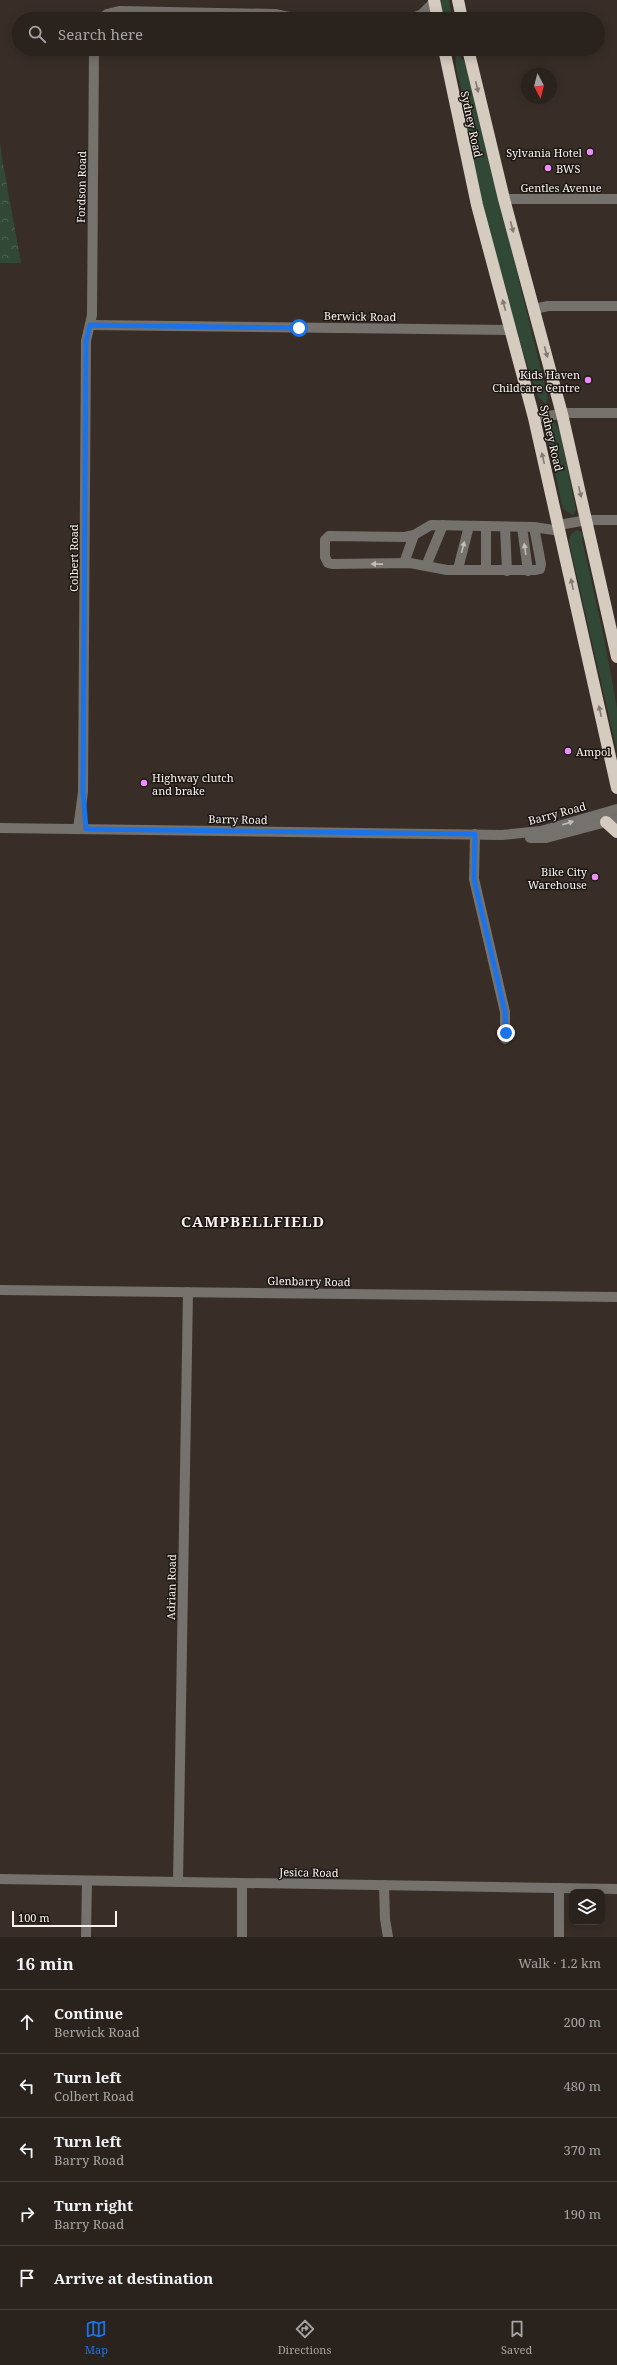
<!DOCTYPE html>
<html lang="en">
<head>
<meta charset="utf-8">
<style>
  :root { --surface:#2a221d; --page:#322a26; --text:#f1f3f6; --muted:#a5a4a4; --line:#463f3b; --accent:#1a73e8 }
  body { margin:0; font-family:"Noto Serif",serif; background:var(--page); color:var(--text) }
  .controls { position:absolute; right:12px; bottom:12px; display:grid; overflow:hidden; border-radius:8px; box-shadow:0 2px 10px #0003 }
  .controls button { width:36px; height:36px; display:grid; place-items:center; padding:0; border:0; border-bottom:1px solid var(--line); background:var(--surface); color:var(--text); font:20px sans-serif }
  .compass { position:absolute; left:521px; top:68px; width:36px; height:36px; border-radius:50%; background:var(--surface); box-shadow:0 2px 10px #0003; rotate:173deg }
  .scale { position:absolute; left:12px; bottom:10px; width:105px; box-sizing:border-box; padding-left:4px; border:2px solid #f9f2ee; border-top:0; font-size:11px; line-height:14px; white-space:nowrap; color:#f9f2ee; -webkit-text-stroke:3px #1c1714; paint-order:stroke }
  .stop { position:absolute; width:12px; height:12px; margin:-9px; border:3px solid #1a73e8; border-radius:50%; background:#fff }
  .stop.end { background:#1a73e8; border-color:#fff; box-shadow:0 1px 4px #0008 }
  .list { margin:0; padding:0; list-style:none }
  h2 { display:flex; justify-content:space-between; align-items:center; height:52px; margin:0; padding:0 16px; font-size:17px }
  h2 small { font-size:13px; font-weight:400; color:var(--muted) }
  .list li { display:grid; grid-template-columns:26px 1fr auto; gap:12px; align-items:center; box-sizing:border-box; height:64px; padding:0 16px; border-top:1px solid var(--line) }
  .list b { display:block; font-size:15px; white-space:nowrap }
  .list p { margin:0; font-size:13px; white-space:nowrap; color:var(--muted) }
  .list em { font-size:13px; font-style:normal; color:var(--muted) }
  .icon { flex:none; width:22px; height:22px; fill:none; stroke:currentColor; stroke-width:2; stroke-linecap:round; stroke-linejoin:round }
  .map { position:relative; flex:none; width:617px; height:1937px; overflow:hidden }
  .search { position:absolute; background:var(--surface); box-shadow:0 2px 10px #0003; left:12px; right:12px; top:12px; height:44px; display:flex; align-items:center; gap:10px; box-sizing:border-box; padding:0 14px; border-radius:22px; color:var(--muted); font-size:15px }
  .sheet { height:372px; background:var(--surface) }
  nav { display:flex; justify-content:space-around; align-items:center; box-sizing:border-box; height:56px; border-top:1px solid var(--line); background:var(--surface); font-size:11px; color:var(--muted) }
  nav a { display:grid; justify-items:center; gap:2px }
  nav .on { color:var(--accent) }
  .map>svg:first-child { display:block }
  .grass { fill:#324836 }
  .park { fill:url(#park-crowns) }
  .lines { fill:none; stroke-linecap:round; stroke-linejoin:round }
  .minor { stroke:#75716c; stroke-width:10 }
  .highway { stroke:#d5cbbf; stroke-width:12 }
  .oneway { fill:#827a72 }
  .oneway2 { fill:#c4beba }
  .route { stroke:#1a73e8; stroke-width:5 }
  .poi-dot { fill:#ee8cf9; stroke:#1c1714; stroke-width:1.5 }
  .labels { text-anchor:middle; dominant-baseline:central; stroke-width:3; stroke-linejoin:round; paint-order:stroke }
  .street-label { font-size:11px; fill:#f9f2ee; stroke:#1c1714 }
  .poi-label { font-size:11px; fill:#f9f2ee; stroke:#1c1714; text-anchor:end }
  .district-label { font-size:15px; font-weight:bold; letter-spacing:1px; fill:#f9f2ee; stroke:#1c1714 }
</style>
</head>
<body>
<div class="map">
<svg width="617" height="1937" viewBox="0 0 617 1937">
  <defs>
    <pattern id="park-crowns" width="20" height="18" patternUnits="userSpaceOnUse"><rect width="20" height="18" fill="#324836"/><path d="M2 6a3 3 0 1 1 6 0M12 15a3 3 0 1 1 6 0" fill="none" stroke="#506353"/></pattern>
  </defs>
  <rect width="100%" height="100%" fill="#382e27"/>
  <g class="grass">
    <path d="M440,0H449L452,19H444Z"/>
    <path d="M457,54L465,62L548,398L546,404L539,398L531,377C502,283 473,187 461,89C459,78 453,64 457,54Z"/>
    <path d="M549,422H555L560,431L576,510L573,515L563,509L547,435L546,427Z"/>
    <path d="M577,530L583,533L584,536L582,539L604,637L617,708V751L569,542L571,534Z"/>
  </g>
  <path class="park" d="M0,142L2,158L21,263H0Z"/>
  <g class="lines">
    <g class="minor">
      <path d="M100,19L107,14L119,11L275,14L298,19"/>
      <path d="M410,19L422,14L434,2"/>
      <path d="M504,199H617"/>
      <path d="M534,309L548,306H617"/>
      <path d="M90,325L511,330"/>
      <path d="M534,418L568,413H617"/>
      <path d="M559,525L587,520H617"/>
      <path d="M486,526V569"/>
      <path d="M505,527L507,571"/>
      <path d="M522,527L528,571"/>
      <path d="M534,527L541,564L540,569L536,570H447L410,563L332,564L328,563L325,557V540L329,536L405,537L414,535L431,525L534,527L560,531"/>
      <path d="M404,563L414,535"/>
      <path d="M426,566L443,525"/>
      <path d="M458,569L469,526"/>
      <path d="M0,828L502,835L541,831L617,809"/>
      <path d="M78,829L83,792L86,341L92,315L94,49"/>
      <path d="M475,834L474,879L505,1012V1039"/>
      <path d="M530,838H546L617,819"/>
      <path d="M0,1290L617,1297"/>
      <path d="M0,1879L617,1889"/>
      <path d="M178,1882L188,1292"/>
      <path d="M384,1885L385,1919L388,1937"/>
      <path d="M559,1888V1937"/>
      <path d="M86,1937L87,1881"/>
      <path d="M242,1937V1883"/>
    </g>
    <g class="highway">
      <path d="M434,0L438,19"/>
      <path d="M458,0L462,19"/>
      <path d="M444,49L477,205L534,418L617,788"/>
      <path d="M468,49L504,199L562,414L617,657"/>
      <path d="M606,822L617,832"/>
    </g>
  </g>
  <defs><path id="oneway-solid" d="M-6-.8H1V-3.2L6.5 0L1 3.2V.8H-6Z"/></defs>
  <g class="oneway">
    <use href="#oneway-solid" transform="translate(477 87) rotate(77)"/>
    <use href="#oneway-solid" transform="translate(512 227) rotate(75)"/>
    <use href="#oneway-solid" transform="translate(504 305) rotate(-105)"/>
    <use href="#oneway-solid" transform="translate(546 352) rotate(75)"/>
    <use href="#oneway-solid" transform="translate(543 458) rotate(-103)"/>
    <use href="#oneway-solid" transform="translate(580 492) rotate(77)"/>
    <use href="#oneway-solid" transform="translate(572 584) rotate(-102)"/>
    <use href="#oneway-solid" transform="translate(600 711) rotate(-102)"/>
  </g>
  <g class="oneway2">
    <use href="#oneway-solid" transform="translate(463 547) rotate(-76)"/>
    <use href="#oneway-solid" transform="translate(525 549) rotate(-99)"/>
    <use href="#oneway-solid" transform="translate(377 564) rotate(-179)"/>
    <use href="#oneway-solid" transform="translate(568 823) rotate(-18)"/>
  </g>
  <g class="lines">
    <path class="route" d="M299,328L90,325L86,341L83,792L86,829L475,834L474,879L505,1012L506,1033"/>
  </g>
  <g class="poi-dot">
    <circle cx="590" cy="152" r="4"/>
    <circle cx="548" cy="168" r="4"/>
    <circle cx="588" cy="380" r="4"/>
    <circle cx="568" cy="751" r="4"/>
    <circle cx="144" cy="783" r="4"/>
    <circle cx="595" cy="877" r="4"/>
  </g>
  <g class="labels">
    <g class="street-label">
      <text transform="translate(472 124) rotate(78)">Sydney Road</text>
      <text transform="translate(81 187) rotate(-89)">Fordson Road</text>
      <text x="561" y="187">Gentles Avenue</text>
      <text transform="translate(360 316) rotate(1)">Berwick Road</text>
      <text transform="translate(552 438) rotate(77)">Sydney Road</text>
      <text transform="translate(73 558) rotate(-90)">Colbert Road</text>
      <text transform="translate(557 813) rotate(-15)">Barry Road</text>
      <text transform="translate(238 819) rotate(1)">Barry Road</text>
      <text transform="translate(309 1281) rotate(1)">Glenbarry Road</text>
      <text transform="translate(171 1587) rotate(-89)">Adrian Road</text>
      <text transform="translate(309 1872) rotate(1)">Jesica Road</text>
    </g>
    <g class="poi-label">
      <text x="582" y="152">Sylvania Hotel</text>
      <text x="556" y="168" text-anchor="start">BWS</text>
      <text x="580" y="374">Kids Haven<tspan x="580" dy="13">Childcare Centre</tspan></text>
      <text x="576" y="751" text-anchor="start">Ampol</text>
      <text x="152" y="777" text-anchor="start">Highway clutch<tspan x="152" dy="13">and brake</tspan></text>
      <text x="587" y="871">Bike City<tspan x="587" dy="13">Warehouse</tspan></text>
    </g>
    <g class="district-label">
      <text x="253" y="1221">CAMPBELLFIELD</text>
    </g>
  </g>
</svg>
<div class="controls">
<button><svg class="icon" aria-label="layers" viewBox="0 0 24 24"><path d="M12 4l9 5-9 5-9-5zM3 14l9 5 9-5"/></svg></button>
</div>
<svg class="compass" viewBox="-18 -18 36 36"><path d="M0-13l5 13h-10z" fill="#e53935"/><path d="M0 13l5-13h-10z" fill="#a5a4a4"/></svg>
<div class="scale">100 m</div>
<div class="stop" style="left:299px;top:328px"></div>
<div class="stop end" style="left:506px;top:1033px"></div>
<div class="search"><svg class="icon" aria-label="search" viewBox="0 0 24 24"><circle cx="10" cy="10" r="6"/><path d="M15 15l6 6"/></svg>Search here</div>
</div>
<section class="sheet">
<h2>16 min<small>Walk · 1.2 km</small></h2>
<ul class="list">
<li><svg class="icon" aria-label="ahead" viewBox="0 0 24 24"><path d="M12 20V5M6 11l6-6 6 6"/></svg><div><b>Continue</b><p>Berwick Road</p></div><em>200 m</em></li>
<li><svg class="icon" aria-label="left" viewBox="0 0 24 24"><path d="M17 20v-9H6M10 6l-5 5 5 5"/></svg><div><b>Turn left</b><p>Colbert Road</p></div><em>480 m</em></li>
<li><svg class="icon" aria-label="left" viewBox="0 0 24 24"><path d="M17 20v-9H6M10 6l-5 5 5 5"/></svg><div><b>Turn left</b><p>Barry Road</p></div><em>370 m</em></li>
<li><svg class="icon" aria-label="right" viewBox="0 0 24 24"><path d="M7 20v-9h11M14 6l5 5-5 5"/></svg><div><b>Turn right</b><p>Barry Road</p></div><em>190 m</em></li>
<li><svg class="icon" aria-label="arrive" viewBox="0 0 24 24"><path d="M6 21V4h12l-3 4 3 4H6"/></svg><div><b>Arrive at destination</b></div></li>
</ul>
</section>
<nav>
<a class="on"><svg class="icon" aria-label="map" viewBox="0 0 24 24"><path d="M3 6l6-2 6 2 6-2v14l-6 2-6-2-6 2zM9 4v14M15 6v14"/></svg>Map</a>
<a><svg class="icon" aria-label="directions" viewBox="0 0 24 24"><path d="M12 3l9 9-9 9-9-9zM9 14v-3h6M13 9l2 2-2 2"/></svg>Directions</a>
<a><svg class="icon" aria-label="saved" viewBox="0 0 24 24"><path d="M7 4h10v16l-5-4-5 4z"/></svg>Saved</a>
</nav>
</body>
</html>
